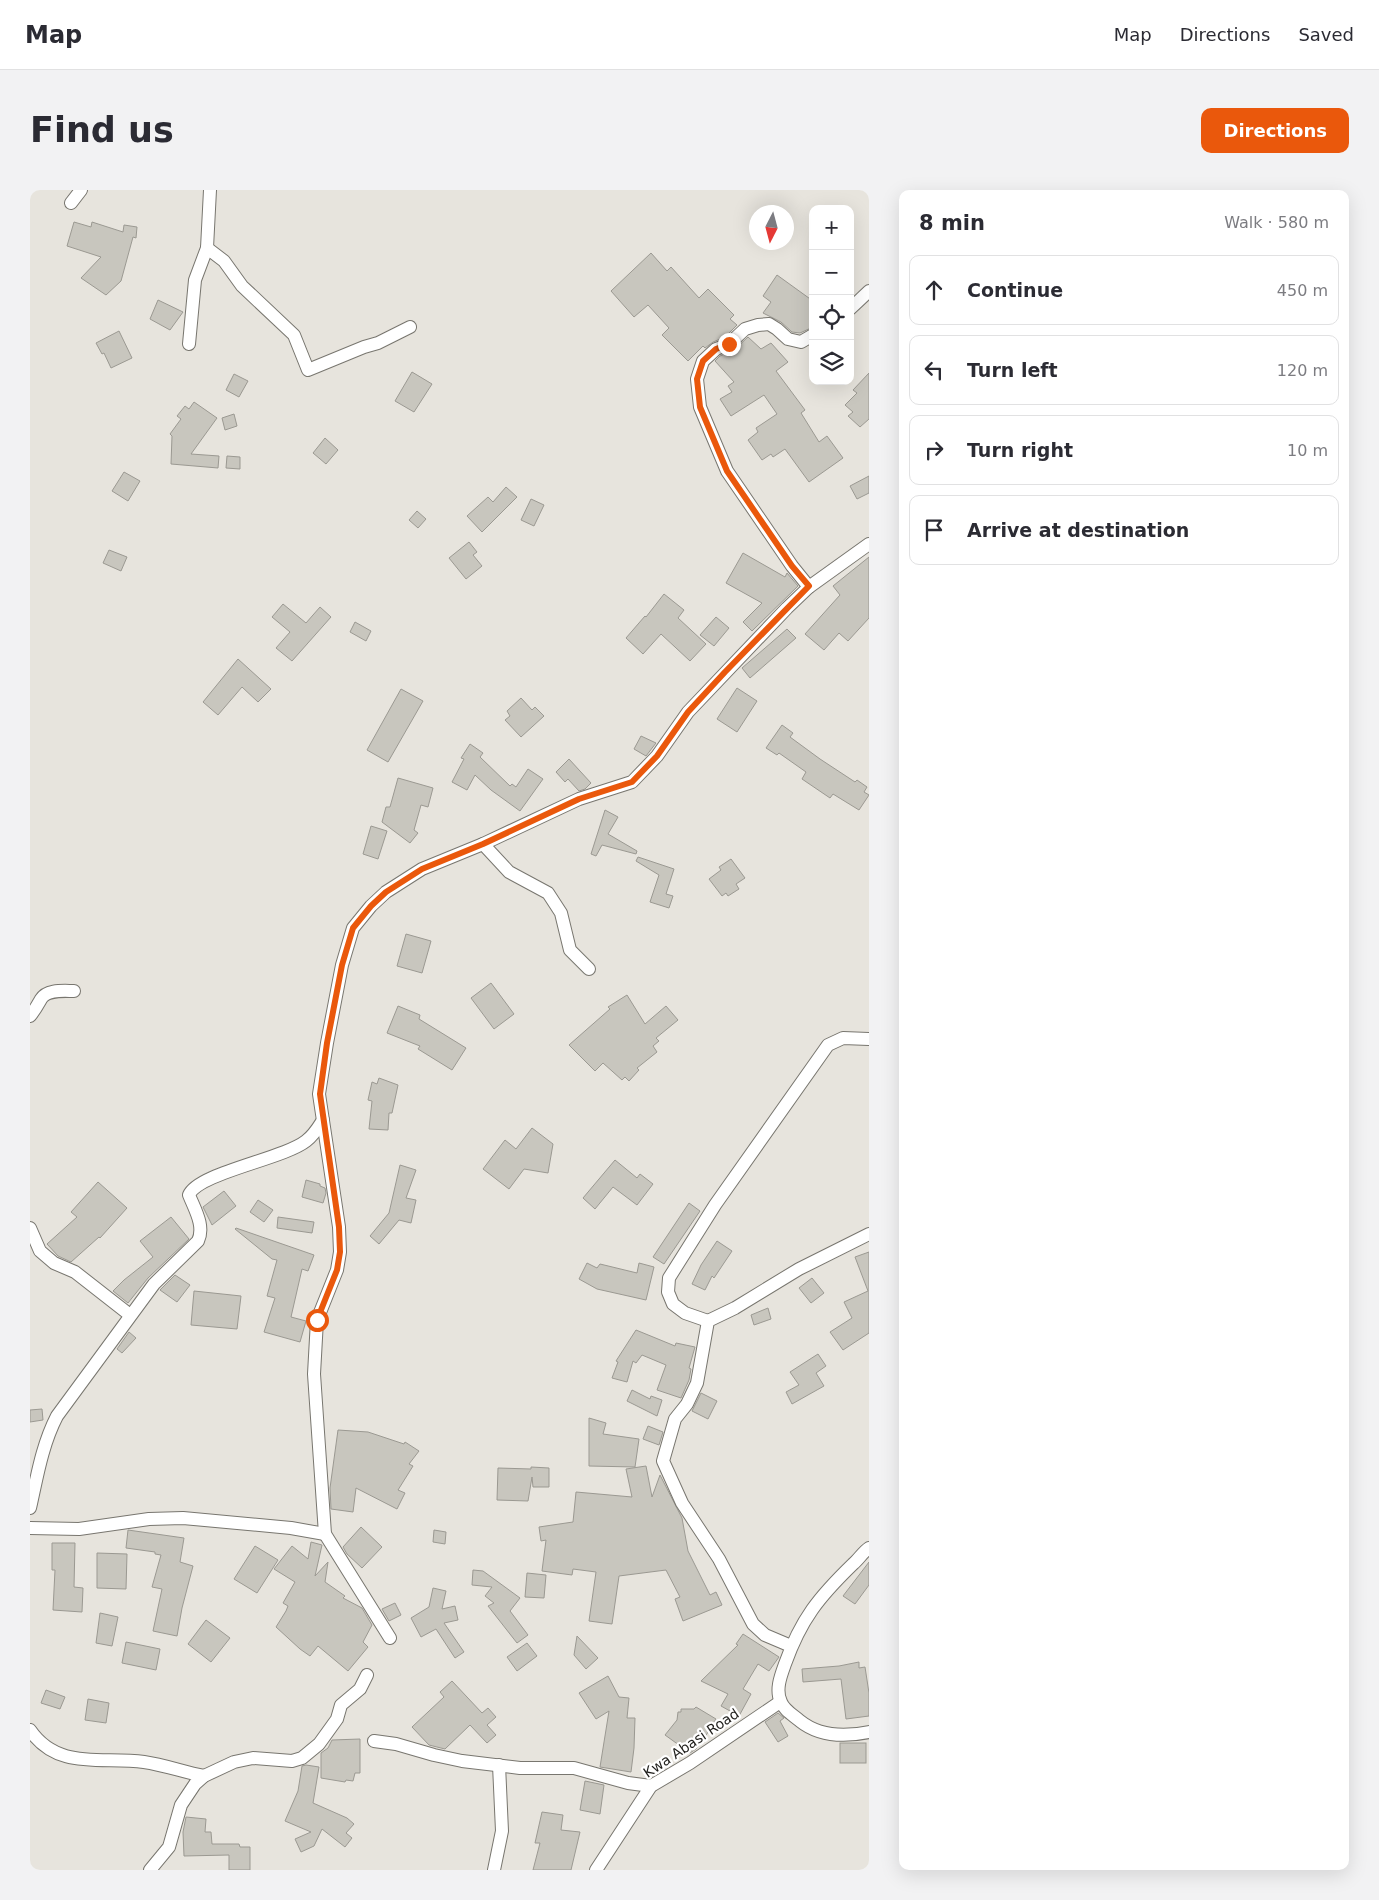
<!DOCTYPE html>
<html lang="en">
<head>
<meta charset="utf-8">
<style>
  :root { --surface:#fff; --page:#f2f2f3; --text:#2b2b33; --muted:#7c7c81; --line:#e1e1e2; --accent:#ea580c }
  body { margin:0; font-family:"DejaVu Sans",sans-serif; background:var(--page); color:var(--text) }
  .controls { position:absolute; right:15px; top:15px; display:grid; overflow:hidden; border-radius:10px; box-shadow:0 5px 20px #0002 }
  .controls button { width:45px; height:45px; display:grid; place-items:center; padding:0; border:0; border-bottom:1px solid var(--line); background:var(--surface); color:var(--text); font:25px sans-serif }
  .compass { position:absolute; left:719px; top:15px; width:45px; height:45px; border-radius:50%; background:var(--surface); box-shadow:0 5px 20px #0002; rotate:186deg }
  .stop { position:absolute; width:15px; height:15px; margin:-11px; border:4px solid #ea580c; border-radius:50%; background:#fff }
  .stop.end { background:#ea580c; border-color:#fff; box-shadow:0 1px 5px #0008 }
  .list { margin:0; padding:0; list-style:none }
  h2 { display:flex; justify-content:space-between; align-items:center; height:65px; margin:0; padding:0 20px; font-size:21px }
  h2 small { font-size:16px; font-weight:400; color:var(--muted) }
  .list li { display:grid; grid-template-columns:32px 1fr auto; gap:15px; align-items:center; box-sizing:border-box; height:70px; margin:0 10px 10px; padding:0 10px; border:1px solid var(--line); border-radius:10px }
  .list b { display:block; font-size:19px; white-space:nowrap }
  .list em { font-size:16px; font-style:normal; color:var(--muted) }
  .icon { flex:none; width:28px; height:28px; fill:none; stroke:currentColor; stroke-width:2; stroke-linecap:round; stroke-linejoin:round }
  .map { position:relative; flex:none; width:839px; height:1680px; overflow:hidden; border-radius:10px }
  header { display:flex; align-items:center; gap:30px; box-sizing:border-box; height:70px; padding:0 25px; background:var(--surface); border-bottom:1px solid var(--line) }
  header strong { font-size:24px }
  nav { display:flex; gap:28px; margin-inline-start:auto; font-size:18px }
  .intro { display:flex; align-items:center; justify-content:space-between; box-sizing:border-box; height:120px; padding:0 30px }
  h1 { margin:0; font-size:35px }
  .button { padding:12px 22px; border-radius:10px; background:var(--accent); color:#fff; font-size:18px; font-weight:700 }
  main { display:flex; gap:30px; padding:0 30px }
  aside { flex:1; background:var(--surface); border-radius:10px; box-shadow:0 5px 20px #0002 }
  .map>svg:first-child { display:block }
  .building { fill:#c8c6be; stroke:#9b9992 }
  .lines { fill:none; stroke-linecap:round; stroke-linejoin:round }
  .minor-casing { stroke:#78766f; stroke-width:14 }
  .minor { stroke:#fff; stroke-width:12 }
  .route { stroke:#ea580c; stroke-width:6 }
  .labels { text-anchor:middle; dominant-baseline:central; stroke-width:4.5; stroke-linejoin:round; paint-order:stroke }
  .street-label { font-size:14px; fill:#1f1e1b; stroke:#fff }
</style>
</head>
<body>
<header>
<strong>Map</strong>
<nav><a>Map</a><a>Directions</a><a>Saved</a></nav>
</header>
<div class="intro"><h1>Find us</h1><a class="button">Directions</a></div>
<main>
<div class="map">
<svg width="839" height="1680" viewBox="0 0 839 1680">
  <rect width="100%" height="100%" fill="#e7e4dd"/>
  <g class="building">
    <path d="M44,32L61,37L62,32L93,42L94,35L107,37L106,48L103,47L91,91L76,105L51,88L71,67L37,56Z"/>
    <path d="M621,63L637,81L641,77L669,108L678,99L704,125L700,129L707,135L695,147L683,152L675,158L673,156L658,171L632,145L639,138L618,115L604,127L581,101Z"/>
    <path d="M747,85L783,111V137L770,143L762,142L751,132L733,123L741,112L733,106Z"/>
    <path d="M128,110L153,122L140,140L120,129Z"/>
    <path d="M89,141L102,168L81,178L74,163L72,164L66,153Z"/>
    <path d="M718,147L731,159L741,153L758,172L746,181L775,220L771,223L789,252L797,246L813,268L779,292L755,259L743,267L741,264L732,270L718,250L728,242L726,238L747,224L734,205L701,226L690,209L702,202L698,196L704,192L685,171L690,166L704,160Z"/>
    <path d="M382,182L402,194L384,222L365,211Z"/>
    <path d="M839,183V229L830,237L818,226L823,222L815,215L827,203L823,200Z"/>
    <path d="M204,184L218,191L209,207L196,200Z"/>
    <path d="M164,212L187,228L161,264L189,266L188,278L141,274L142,246L140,244L151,229L147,226L155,216L159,219Z"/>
    <path d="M204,224L207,236L195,240L192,228Z"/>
    <path d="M295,248L308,260L296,274L283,263Z"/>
    <path d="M197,266L210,267V279L196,278Z"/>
    <path d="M94,282L110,291L98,311L82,301Z"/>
    <path d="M839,286V303L827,309L820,296Z"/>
    <path d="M476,297L487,307L452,342L437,326L458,307L463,312Z"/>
    <path d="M501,309L514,315L504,336L491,330Z"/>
    <path d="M387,321L396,329L388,338L379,330Z"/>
    <path d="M439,352L447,362L443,365L452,376L436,389L419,368Z"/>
    <path d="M79,360L97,367L91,381L73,373Z"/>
    <path d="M713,363L755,387L757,383L768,396L722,441L713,432L732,413L696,393Z"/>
    <path d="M839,367V428L818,451L809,443L794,460L775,444L810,405L803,396Z"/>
    <path d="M634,404L654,420L648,428L676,454L660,471L631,444L613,464L596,448L615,426L616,427Z"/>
    <path d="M253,414L276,433L290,417L301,427L262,471L246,458L260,442L242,427Z"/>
    <path d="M686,427L699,438L684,456L670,445Z"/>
    <path d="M325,432L341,441L336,451L320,442Z"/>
    <path d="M757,439L766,448L720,488L712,478Z"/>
    <path d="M208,469L241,499L228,512L212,497L188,525L173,512Z"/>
    <path d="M707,498L727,511L707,542L687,529Z"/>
    <path d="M371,499L393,511L358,572L337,560Z"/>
    <path d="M491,508L502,520L505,517L514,526L491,547L475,530L480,526L477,521Z"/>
    <path d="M752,535L763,543L760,547L790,569L825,592L827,590L837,597L834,602L839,605L829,620L803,604L800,608L772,589L776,582L749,563L747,565L736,558Z"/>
    <path d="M611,546L626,553L616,566L604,559Z"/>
    <path d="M440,554L453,563L450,567L480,596L482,594L486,597L498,579L513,589L490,621L461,600L445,585L437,600L422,592L434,569L431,568Z"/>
    <path d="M539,569L561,593L555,599L549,601L538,589L535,592L526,582Z"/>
    <path d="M368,588L403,598L398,617L391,615L384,640L388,643L380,653L352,632L356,617H360Z"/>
    <path d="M575,620L588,627L578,644L607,661L606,664L572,655L566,666L561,664Z"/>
    <path d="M341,636L357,641L348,669L333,664Z"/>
    <path d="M608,667L644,679L636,704L643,706L639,718L620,712L629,685L606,671Z"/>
    <path d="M701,669L715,688L706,694L709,699L698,706L696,703L692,706L679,689L691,680L689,677Z"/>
    <path d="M376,744L401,751L392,783L367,776Z"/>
    <path d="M461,793L484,824L464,839L441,808Z"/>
    <path d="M597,805L615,834L636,816L648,830L626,848L629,851L623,856L627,862L607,878L609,880L599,891L595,887L592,890L573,873L565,881L539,855L580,819L578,817Z"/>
    <path d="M368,816L390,825L389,829L436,858L422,880L388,859L390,856L357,843Z"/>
    <path d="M349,888L368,895L362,923H359L358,940L339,939L342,911L338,910L342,892L347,894Z"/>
    <path d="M502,938L523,954L518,983L494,979L479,999L453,979L475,950L486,959Z"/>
    <path d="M585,970L607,988L610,984L623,994L607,1015L583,997L565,1019L553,1008Z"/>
    <path d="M370,975L386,980L376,1008L386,1010L381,1033L369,1030L349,1054L340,1046L359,1023Z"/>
    <path d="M276,990L290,994V996L295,998L296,1003L293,1013L272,1007Z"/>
    <path d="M68,992L97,1018L70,1048L69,1047L41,1072L28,1066L17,1054L47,1027L41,1022Z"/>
    <path d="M194,1001L206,1016L182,1035L173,1017Z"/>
    <path d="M228,1010L243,1020L234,1032L220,1022Z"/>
    <path d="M659,1013L670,1021L634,1074L623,1067Z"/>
    <path d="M141,1027L159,1049L118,1088L98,1113L83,1101L94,1090L123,1067L110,1051Z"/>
    <path d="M248,1027L284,1032L282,1043L247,1038Z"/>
    <path d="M206,1038L284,1065L278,1081L272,1079L261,1127L276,1131L270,1152L234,1142L245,1108L237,1106L247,1070L242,1069L205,1039Z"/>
    <path d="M687,1051L702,1061L684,1088L682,1086L675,1100L662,1094L671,1075Z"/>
    <path d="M839,1062V1143L813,1160L800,1142L822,1128L814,1112L838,1101L825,1067Z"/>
    <path d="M557,1073L567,1078L570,1074L607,1083L609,1073L624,1077L616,1110L567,1099L549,1089Z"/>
    <path d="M145,1085L160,1095L147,1112L130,1100Z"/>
    <path d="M782,1088L794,1103L781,1113L769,1098Z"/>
    <path d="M164,1101L211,1106L207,1139L161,1135Z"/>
    <path d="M738,1118L741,1129L724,1135L721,1125Z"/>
    <path d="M606,1140L645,1156L646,1153L665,1157L659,1178L661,1179L659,1190L651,1208L627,1200L636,1175L612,1165L606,1173L603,1171L597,1192L582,1188L588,1172L586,1171Z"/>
    <path d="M99,1142L106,1148L92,1163L87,1159Z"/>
    <path d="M788,1164L796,1176L786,1183L794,1196L762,1214L756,1202L769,1195L760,1182Z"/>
    <path d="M602,1200L620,1209L621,1206L632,1210L627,1226L597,1211Z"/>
    <path d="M671,1203L687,1211L678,1229L662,1221Z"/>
    <path d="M12,1219L13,1230L0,1232V1220Z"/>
    <path d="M559,1228L576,1233L573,1244L609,1249L605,1277L559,1276Z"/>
    <path d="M618,1236L633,1242L629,1255L613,1249Z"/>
    <path d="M308,1240L338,1242L374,1254L375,1252L389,1261L379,1274L383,1276L368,1300L375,1303L367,1319L326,1298L323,1322L301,1319L300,1298Z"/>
    <path d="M616,1276L622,1307L630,1285L652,1328L658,1361L680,1405L686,1402L692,1415L653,1431L645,1409L650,1407L636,1380L589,1386L582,1434L559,1431L566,1382L543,1379L542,1385L512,1381L516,1350L511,1351L509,1337L543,1332L546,1302L602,1307L596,1279Z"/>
    <path d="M501,1277L519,1278V1297H503L502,1287L498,1311L467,1310L468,1278L501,1279Z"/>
    <path d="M331,1337L352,1357L332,1378L317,1364L313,1357Z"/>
    <path d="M98,1340L154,1348L150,1372L163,1376L152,1418L147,1446L123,1441L132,1399L122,1397L131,1365L125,1364V1362L96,1358Z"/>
    <path d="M404,1340L416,1342L415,1354L403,1352Z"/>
    <path d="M281,1352L292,1355L285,1386L298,1372L295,1392L315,1406L313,1408L332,1418L342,1435L333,1452L338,1457L318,1481L288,1456L280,1466L270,1459L246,1437L256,1421L258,1416L253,1413L265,1392L244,1379L262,1356L278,1369Z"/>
    <path d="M22,1353H45L44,1397L53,1398L52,1422L23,1420L25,1380H22Z"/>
    <path d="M225,1356L248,1370L227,1403L204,1389Z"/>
    <path d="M67,1363L97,1364L96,1399L67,1398Z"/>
    <path d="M839,1372V1395L825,1414L813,1406Z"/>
    <path d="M443,1380L453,1381L490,1408L480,1421L498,1445L487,1453L458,1416L464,1413L455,1406L462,1397L442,1395Z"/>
    <path d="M497,1383L516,1385L514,1408L495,1407Z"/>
    <path d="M403,1398L416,1401L412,1419L425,1416L428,1430L414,1433L434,1462L425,1468L406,1439L391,1447L381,1428L399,1417Z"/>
    <path d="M365,1413L371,1425L359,1431L352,1419Z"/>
    <path d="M70,1423L88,1427L82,1456L66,1453Z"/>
    <path d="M176,1430L200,1448L181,1472L158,1454Z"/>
    <path d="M713,1444L749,1467L739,1481L728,1474L713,1499L721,1504L709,1526L691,1516L698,1504L671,1491L708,1455L706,1454Z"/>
    <path d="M547,1446L568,1468L556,1479L544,1465Z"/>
    <path d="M96,1452L130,1459L126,1480L92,1473Z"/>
    <path d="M497,1453L507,1466L487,1481L477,1467Z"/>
    <path d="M829,1472V1478L835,1477L839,1503V1526L816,1529L811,1489L773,1492L772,1479L809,1476Z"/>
    <path d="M578,1486L589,1507L599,1508L597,1528H605L604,1558L601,1582L570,1577L579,1521L566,1529L549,1503Z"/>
    <path d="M422,1491L452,1523L458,1518L466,1527L457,1535L466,1545L457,1553L440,1535L415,1559L399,1555L382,1537L414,1507L410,1502Z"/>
    <path d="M16,1500L35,1507L30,1519L11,1513Z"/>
    <path d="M58,1509L79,1513L76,1533L55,1530Z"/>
    <path d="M666,1517L686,1529L675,1547L666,1559L660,1563L635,1545L647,1530L648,1522H651V1519H664Z"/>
    <path d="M748,1523L754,1528L750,1531L758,1546L748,1552L735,1532Z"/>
    <path d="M330,1549V1583H325L323,1591L316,1590L315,1592L291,1588V1563L298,1558L302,1550Z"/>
    <rect x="810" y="1553" width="26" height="20"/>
    <path d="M276,1575L289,1577L283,1613L317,1628L324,1634L316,1643L322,1648L315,1657L292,1639L284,1656L271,1662L265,1649L281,1642L255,1631L268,1601L272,1576Z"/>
    <path d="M555,1591L574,1595L570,1624L550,1620Z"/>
    <path d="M512,1622L533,1625L531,1640L550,1642L541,1680H503L510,1653H505Z"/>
    <path d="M156,1627L176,1629L175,1642H181L182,1654H209L210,1657H220V1680H199V1665L154,1666L153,1642Z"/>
  </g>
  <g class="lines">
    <defs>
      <g id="minor">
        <path d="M41,13L51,0"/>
        <path d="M177,58L194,71L212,96L264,145L278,180L334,157L348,153L380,137"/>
        <path d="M820,119L839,101"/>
        <path d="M159,154L165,90L177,58L180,0"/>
        <path d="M779,397L762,376L697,281L670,217L667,189L673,171L686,159L699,154L715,139L728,135L739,134L747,139L758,149L771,152L783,145"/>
        <path d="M453,654L479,682L518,703L531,723L540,760L559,779"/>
        <path d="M0,826C5,820 7,816 11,809C17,799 34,801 44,801"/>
        <path d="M0,1038L10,1061L24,1073L45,1082L100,1125"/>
        <path d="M678,1131L655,1123L643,1114L638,1102L639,1088L685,1015L798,855L813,848L839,849"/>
        <path d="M0,1318C7,1287 12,1255 27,1226L124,1094L168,1051C175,1036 165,1020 159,1005C168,983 253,969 276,951C284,945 288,938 293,930"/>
        <path d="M0,1338L49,1339L119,1329L153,1328L261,1338L295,1344"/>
        <path d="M839,1358C833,1362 829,1369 823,1374C789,1407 771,1429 755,1474C751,1485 745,1500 751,1512C754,1520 763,1525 770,1531C790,1547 815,1547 839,1542"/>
        <path d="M360,1448L295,1344L284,1184L287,1130L307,1080L310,1062L309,1037L289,904L297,853L312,775L323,738L341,716L356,702L392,679L453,654L549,609L602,592L627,566L658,522L757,418L779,397L839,354"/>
        <path d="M761,1456L735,1445L723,1434L689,1369L652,1313L633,1271L645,1229L657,1214L667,1193L678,1131L705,1118L769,1079L839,1044"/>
        <path d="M0,1540C28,1581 73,1566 114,1572C135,1575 153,1582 174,1586"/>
        <path d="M344,1551L366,1554L404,1565L432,1571L490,1578H544L598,1593L621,1596"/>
        <path d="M120,1680L139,1657L151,1615L165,1594L174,1586L204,1572L223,1568L262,1571L272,1568L289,1554L307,1529L311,1515L330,1499L337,1485"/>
        <path d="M464,1680L472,1641L469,1575"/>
        <path d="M566,1680L621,1596L660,1573L750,1512"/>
      </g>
    </defs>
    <use href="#minor" class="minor-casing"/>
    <use href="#minor" class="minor"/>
  </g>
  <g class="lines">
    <path class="route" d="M287,1130L307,1080L310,1062L309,1037L290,904L297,853L312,775L323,738L341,716L356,702L392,679L453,654L549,609L602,592L627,566L658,522L695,482L779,396L762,376L697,281L670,217L667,189L673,171L686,159L699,154"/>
  </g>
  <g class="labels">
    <g class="street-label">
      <text transform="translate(661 1553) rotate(-34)">Kwa Abasi Road</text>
    </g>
  </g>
</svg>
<div class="controls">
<button>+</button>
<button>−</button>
<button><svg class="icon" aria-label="locate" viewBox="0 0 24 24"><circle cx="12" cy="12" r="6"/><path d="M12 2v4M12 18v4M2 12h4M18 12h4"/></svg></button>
<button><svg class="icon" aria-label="layers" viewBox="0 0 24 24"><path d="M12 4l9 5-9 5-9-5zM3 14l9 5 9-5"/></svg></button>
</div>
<svg class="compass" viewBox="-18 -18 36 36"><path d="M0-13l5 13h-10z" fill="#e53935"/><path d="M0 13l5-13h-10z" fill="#7c7c81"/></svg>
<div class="stop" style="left:287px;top:1130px"></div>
<div class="stop end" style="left:699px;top:154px"></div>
</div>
<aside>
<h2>8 min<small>Walk · 580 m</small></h2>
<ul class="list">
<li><svg class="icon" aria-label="ahead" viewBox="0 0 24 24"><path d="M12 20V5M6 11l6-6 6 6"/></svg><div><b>Continue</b></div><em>450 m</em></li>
<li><svg class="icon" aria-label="left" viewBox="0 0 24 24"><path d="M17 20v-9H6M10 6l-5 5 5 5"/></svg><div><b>Turn left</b></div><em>120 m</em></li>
<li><svg class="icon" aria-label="right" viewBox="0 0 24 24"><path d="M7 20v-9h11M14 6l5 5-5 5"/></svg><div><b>Turn right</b></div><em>10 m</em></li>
<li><svg class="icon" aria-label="arrive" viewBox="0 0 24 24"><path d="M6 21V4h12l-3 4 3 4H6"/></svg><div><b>Arrive at destination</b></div></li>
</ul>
</aside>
</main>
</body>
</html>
